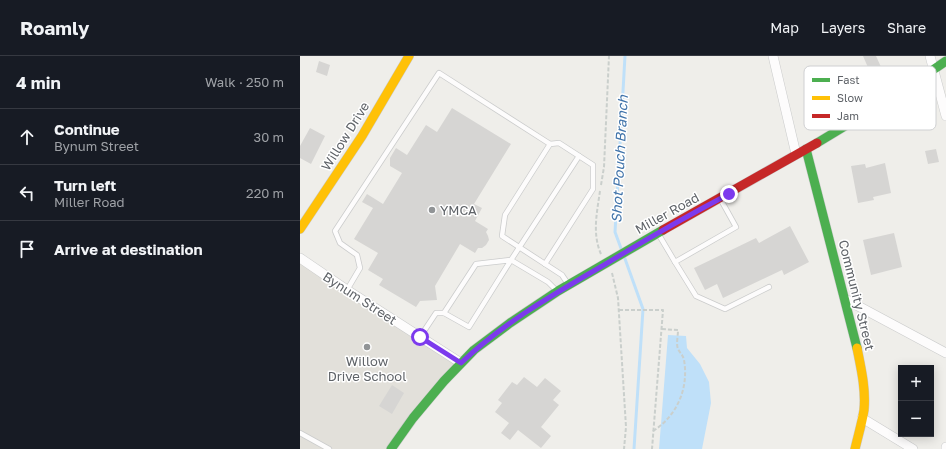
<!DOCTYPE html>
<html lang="en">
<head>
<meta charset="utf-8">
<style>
  :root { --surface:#171b24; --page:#242831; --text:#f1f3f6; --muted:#9ea1a6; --line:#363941 }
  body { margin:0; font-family:"Golos Text",sans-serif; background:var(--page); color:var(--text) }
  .controls { position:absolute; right:12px; bottom:12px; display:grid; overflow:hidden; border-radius:0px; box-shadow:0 2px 10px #0003 }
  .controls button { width:36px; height:36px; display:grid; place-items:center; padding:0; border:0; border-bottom:1px solid var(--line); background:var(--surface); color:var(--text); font:20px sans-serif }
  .stop { position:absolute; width:12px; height:12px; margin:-9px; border:3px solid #7c3aed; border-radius:50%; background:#fff }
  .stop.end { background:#7c3aed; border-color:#fff; box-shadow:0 1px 4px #0008 }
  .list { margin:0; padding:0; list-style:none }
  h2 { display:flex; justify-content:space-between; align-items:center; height:52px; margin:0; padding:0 16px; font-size:17px }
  h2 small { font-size:13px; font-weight:400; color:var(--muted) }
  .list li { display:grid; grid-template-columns:26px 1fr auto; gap:12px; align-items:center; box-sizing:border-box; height:56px; padding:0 16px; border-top:1px solid var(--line) }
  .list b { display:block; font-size:15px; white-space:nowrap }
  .list p { margin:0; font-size:13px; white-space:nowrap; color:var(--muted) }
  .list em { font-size:13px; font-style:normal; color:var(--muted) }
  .icon { flex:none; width:22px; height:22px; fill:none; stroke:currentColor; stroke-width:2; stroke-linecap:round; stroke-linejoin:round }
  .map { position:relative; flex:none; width:646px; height:393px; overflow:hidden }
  header { display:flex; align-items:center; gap:24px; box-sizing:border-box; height:56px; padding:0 20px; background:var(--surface); border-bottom:1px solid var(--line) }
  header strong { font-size:19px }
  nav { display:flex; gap:22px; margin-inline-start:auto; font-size:14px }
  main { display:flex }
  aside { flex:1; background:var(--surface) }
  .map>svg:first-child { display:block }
  .education { fill:#e2e0da }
  .water { fill:#bfe0f9 }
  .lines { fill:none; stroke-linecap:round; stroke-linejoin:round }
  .stream { stroke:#bfe0f9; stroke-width:3 }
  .building { fill:#d6d5d3 }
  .lane-casing { stroke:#cbcccc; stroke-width:6 }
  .street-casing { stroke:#cbcccc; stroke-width:10 }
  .fast-casing { stroke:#cacacb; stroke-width:10 }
  .slow-casing { stroke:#cacacb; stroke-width:10 }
  .jam-casing { stroke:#cacacb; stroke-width:10 }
  .path { stroke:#cacfcc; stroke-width:2; stroke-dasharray:4 2; stroke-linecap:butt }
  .lane { stroke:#fdfcfc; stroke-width:4.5 }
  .street { stroke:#fdfcfc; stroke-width:9 }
  .fast { stroke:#4caf50; stroke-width:9 }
  .slow { stroke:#ffc107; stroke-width:9 }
  .jam { stroke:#c62828; stroke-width:9 }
  .route { stroke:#7c3aed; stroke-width:5 }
  .poi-dot { fill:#919496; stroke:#fff; stroke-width:1.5 }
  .labels { text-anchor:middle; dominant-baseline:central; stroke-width:3; stroke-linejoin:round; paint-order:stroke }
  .street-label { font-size:13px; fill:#5f6368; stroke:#fff }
  .poi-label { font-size:13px; fill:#5f6368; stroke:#fff; text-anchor:start }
  .water-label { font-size:14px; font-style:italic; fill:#4174aa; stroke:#fff }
  .key { fill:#fff; stroke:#cfd0d2; stroke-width:1 }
  .key-label { font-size:11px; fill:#5f6368 }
</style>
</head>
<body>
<header>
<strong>Roamly</strong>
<nav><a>Map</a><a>Layers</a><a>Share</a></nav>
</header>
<main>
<aside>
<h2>4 min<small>Walk · 250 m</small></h2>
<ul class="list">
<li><svg class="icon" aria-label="ahead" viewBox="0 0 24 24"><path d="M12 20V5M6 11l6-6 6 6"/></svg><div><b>Continue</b><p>Bynum Street</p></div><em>30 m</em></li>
<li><svg class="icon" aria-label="left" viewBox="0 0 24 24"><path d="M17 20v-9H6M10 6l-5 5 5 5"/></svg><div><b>Turn left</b><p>Miller Road</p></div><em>220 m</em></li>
<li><svg class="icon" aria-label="arrive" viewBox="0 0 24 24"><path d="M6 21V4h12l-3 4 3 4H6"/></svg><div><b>Arrive at destination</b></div></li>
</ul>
</aside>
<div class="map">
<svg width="646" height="393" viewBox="0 0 646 393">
  <rect width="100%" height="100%" fill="#efeeea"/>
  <path class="education" d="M0,202L161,307L91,393H0Z"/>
  <path class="water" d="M368,279L386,280L387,292L400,308L409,326L411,347L402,393H359Z"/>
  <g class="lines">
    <g class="stream">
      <path d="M322,195L315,176L325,0"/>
      <path d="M324,200L343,253L334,393"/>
    </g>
  </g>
  <g class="building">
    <path d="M563,0H576L581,11L570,16Z"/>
    <path d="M19,5L30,9L27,20L16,16Z"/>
    <path d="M152,52L211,88L174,148L182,152L175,165L188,173L186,176L188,180L189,184L186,189L182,192H178L175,197L160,188L135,230L137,244L120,245L116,251L79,229L83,223L68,214L78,197L54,183L73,152L62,146L67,138L83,148L102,117L90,110V102L96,92L107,99L126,69L137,76Z"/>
    <path d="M10,72L25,80L11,108L0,102V90Z"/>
    <path d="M636,93L639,106L628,108L625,95Z"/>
    <path d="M585,107L591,137L573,141L574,144L558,147L551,110L565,108L566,112Z"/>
    <path d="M490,170L509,206L484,219L482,214L423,242L417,228L405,234L394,212L456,182L459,187Z"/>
    <path d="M594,177L602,211L571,219L563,184Z"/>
    <path d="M224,321L237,331L245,322L261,335L253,344L259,349L241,371L251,380L241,392L218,374L210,384L201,377L209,367L195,356L202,347L198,344L212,326L217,329Z"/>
    <path d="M92,329L104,337L92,358L79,350Z"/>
  </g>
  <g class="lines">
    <defs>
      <g id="lane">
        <path d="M250,88L205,159L202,180L262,219L268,228"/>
        <path d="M421,144L436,171L375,206L396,240L425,253L469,231"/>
        <path d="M359,179L375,206"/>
        <path d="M47,234L60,212L57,199L40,187L35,175L139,17L250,88L259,87L293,109V133L245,208"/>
        <path d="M256,234L248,226L211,204L176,208L144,257L169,271L211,204L279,100"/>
        <path d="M120,281L136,257H144"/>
        <path d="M0,377L29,393"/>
      </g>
      <g id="street">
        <path d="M473,0L496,98"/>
        <path d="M630,0L646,60"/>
        <path d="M0,202L47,234L161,307"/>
        <path d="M545,243L646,297"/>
        <path d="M562,362L613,393"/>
        <path d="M646,393V391"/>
      </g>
      <g id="fast">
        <path d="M517,87L593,41L646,5"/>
        <path d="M506,93L557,292"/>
        <path d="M91,393L113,362L144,325L174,294L210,267L258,235L363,174"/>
      </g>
      <g id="slow">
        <path d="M0,173L62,80L109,0"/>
        <path d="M555,393C558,380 562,367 564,354C566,333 561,312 557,292"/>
      </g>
      <path id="jam" d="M363,174L517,87"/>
    </defs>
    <use href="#lane" class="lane-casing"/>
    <use href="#street" class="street-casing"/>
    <use href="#fast" class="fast-casing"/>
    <use href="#slow" class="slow-casing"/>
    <use href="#jam" class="jam-casing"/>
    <g class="path">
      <path d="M301,129L304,111L309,0"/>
      <path d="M300,135C297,156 292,178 301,198"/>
      <path d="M312,217L318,242L326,371L324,393"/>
      <path d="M319,254H363L352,393"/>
      <path d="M353,375C377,360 389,332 384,304C383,299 380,297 378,293C376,288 378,280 378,274L361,273"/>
    </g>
    <use href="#lane" class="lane"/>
    <use href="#street" class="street"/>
    <use href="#fast" class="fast"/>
    <use href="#slow" class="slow"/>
    <use href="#jam" class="jam"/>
  </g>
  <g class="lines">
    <path class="route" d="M120,281L161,307C203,267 254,238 304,209C345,184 387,160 429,138"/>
  </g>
  <g class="poi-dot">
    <circle cx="132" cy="154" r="4"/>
    <circle cx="67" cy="291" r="4"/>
  </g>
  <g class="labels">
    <g class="street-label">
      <text transform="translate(45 80) rotate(-58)">Willow Drive</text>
      <text transform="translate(367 157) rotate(-29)">Miller Road</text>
      <text transform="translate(557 239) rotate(76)">Community Street</text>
      <text transform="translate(60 242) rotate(33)">Bynum Street</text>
    </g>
    <g class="poi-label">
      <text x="140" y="154">YMCA</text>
      <text x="67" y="305" text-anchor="middle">Willow<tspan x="67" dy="15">Drive School</tspan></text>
    </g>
    <g class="water-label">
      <text transform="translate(319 103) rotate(-87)">Shot Pouch Branch</text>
    </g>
  </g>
  <rect x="504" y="10" width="132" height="64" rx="6" class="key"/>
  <rect x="512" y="22" width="18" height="4" fill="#4caf50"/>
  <rect x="512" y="40" width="18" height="4" fill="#ffc107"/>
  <rect x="512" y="58" width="18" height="4" fill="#c62828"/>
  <g class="key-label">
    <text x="537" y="28">Fast</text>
    <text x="537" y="46">Slow</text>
    <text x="537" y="64">Jam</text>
  </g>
</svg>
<div class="controls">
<button>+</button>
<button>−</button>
</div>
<div class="stop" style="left:120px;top:281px"></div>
<div class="stop end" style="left:429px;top:138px"></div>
</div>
</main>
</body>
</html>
